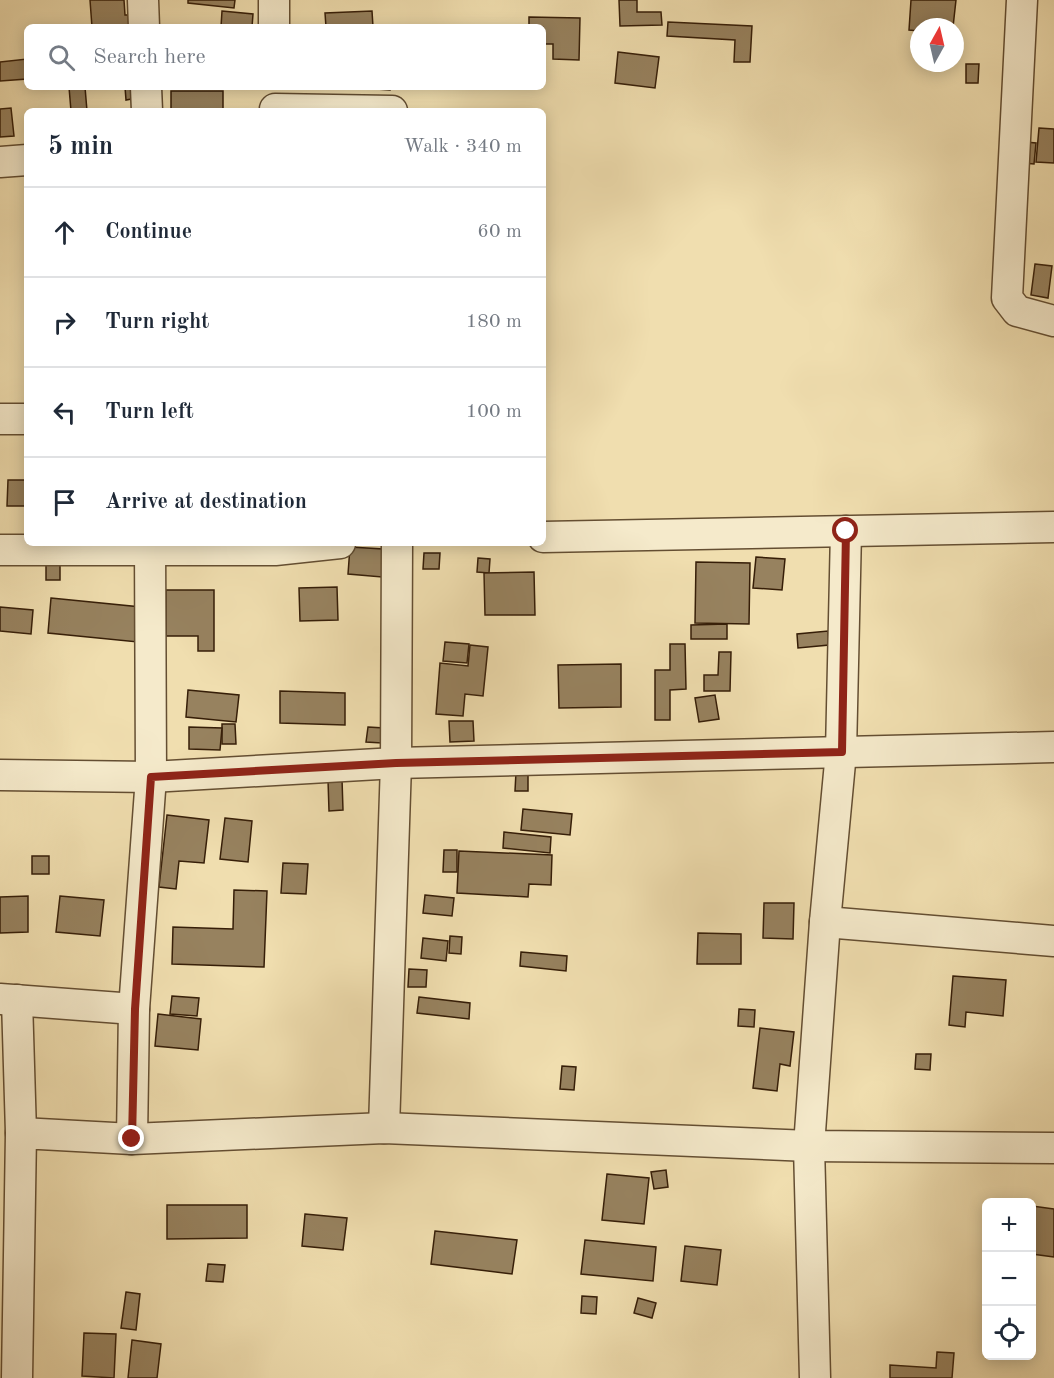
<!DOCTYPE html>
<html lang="en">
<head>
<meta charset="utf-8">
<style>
  :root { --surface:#fff; --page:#f2f2f3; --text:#1f2937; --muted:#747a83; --line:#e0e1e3 }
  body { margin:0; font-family:"Old Standard TT",serif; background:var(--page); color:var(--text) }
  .controls { position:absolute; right:18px; bottom:18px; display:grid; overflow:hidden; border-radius:9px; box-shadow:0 3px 15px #0003 }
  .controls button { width:54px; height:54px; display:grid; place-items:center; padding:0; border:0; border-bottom:2px solid var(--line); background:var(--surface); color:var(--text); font:30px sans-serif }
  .compass { position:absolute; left:910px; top:18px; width:54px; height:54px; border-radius:50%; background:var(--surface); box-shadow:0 3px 15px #0003; rotate:8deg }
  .stop { position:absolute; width:18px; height:18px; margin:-14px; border:4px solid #8f2418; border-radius:50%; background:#fff }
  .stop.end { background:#8f2418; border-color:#fff; box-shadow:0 2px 6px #0008 }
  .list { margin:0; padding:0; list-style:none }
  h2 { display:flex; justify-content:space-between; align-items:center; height:78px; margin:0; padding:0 24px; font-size:26px }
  h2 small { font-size:20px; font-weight:400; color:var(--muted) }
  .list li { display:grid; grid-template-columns:39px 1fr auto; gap:18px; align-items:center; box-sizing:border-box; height:90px; padding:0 24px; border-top:2px solid var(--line) }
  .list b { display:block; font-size:22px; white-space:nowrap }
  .list em { font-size:20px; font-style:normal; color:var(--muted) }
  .icon { flex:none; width:33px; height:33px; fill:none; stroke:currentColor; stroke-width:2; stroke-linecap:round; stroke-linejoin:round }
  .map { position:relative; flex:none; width:1054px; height:1378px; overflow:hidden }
  .search { position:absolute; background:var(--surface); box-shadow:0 3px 15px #0003; left:24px; top:24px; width:522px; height:66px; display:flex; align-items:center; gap:15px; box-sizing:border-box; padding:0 21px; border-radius:9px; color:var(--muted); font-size:22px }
  .panel { position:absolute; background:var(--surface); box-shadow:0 3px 15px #0003; left:24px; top:108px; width:522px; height:438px; border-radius:9px }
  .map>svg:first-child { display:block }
  .building { fill:#97825f; stroke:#361e08; stroke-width:1.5 }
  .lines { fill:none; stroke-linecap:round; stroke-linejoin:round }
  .minor-casing { stroke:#644e32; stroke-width:33 }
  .minor { stroke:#f5eacb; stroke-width:30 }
  .route { stroke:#8f2418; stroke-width:8 }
</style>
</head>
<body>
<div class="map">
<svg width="1054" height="1378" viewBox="0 0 1054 1378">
  <rect width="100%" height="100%" fill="#f0deaf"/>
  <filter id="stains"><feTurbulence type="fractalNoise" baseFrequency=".00333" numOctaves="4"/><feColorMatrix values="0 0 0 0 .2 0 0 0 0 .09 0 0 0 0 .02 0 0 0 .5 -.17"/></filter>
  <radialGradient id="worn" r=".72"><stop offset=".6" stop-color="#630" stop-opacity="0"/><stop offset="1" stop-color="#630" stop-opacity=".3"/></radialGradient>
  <g class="building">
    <path d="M90,0H124L125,15H136V27H92Z"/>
    <path d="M188,0H235L234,8L188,3Z"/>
    <path d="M619,0H637V12H661L662,25L620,26Z"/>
    <path d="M911,0H956L953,27H919V31L909,30Z"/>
    <path d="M222,11L253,14L252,27H221Z"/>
    <path d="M372,11L373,27H326L325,13Z"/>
    <path d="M529,17L580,18L579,60L553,59V44H543V27H529Z"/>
    <path d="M668,22L752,26L750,62H734L735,40L667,36Z"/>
    <path d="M618,52L659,57L655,88L615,83Z"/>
    <path d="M27,59V79L0,81V62Z"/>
    <path d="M966,64H979L978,83H966Z"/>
    <path d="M69,87H85L87,111H71Z"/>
    <path d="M125,87H140L142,97L126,100Z"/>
    <path d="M345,87H390V90Z"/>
    <rect x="171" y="91" width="52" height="20"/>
    <path d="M11,108L14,136L0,137V109Z"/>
    <path d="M1039,128L1054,129V163L1036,162Z"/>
    <path d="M1025,142L1036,143L1034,164L1023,163Z"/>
    <path d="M1035,264L1052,266L1048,298L1031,295Z"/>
    <path d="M8,480H27V506H7Z"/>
    <path d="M350,547L383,549L382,577L348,574Z"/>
    <path d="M424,553H440L439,569H423Z"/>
    <path d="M756,557L785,559L782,590L753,588Z"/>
    <path d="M478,558L490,559L489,573L477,572Z"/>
    <path d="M696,562L750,563L749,624L695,623Z"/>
    <rect x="46" y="563" width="14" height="17"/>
    <path d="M534,572L535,615H485L484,573Z"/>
    <path d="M337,587L338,620L300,621L299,588Z"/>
    <path d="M166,590H214V651H198V636H166Z"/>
    <path d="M51,598L141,607L138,642L48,633Z"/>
    <path d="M0,607L33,610L31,634L0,631Z"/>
    <path d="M727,624V639H691V625Z"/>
    <path d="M828,631L829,645L798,648L797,634Z"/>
    <path d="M445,642L469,644L467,663L443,661Z"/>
    <path d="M670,644H685L686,689L670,690V720H655V670H670Z"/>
    <path d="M470,645L488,647L483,696L465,694L463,716L436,714L440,663L468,666Z"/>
    <path d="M719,652H731L730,691H704V675H718Z"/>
    <path d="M621,664V707L559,708L558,665Z"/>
    <path d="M188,690L239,695L236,722L186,717Z"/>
    <path d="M280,691L345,693V725L280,723Z"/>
    <path d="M715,695L719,719L699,722L695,698Z"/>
    <path d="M449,721H473L474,741L450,742Z"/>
    <path d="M222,724H235L236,744H222Z"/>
    <path d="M189,727L222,728L220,750L189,749Z"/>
    <path d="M368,727L384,728L382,743L366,742Z"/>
    <path d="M516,772H528V791H515Z"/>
    <path d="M342,779L343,810L329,811L328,780Z"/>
    <path d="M523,809L572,814L570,835L521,830Z"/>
    <path d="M167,815L209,820L204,863L179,861L176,889L159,887Z"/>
    <path d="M225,818L252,821L248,862L220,859Z"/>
    <path d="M504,832L551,837L550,853L503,848Z"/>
    <path d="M444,850H457V872H443Z"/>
    <path d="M459,851L552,855L551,885L529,884L528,897L457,893Z"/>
    <rect x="32" y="856" width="17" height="18"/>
    <path d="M283,863L308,864L306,894L281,893Z"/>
    <path d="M234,890L267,891L264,967L172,964L173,927L233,929Z"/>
    <path d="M425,895L454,898L452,916L423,913Z"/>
    <path d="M28,896V932L0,933V897Z"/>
    <path d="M60,896L104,900L100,936L56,932Z"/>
    <path d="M764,903H794L793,939L763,938Z"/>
    <path d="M698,933L741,934V964H697Z"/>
    <path d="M450,936L462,937L461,954L449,953Z"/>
    <path d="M423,938L448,941L446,961L421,958Z"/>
    <path d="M521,952L567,956L566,971L520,966Z"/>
    <path d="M409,969L427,970L426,987H408Z"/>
    <path d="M953,976L1006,980L1003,1016L966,1012L965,1027L949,1025Z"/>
    <path d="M172,996L199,998L197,1016L170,1014Z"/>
    <path d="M419,997L470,1003L469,1019L417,1013Z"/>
    <path d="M739,1009L755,1010L754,1027L738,1026Z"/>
    <path d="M158,1014L201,1019L198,1050L155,1046Z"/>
    <path d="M760,1028L794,1032L790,1066L780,1064L777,1091L753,1088Z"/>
    <path d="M916,1054H931L930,1070L915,1069Z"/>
    <path d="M562,1066L576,1067L574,1090L560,1089Z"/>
    <path d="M666,1170L668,1187L654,1189L651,1172Z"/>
    <path d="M607,1174L649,1178L644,1224L602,1220Z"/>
    <path d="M167,1205H247V1238L167,1239Z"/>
    <path d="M1032,1206L1054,1209V1257L1032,1254Z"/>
    <path d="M305,1214L347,1218L343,1250L302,1246Z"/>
    <path d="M435,1231L517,1240L512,1274L431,1264Z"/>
    <path d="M585,1240L656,1247L653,1281L581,1274Z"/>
    <path d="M685,1246L721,1250L717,1285L681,1281Z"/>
    <path d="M208,1264L225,1265L223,1282L206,1281Z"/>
    <path d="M126,1292L140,1294L136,1330L121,1328Z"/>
    <path d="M582,1296L597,1297L596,1314L581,1313Z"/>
    <path d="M638,1298L656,1303L652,1318L634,1313Z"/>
    <path d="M84,1333L116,1334L114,1378L82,1376Z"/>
    <path d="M132,1340L161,1344L157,1378H128Z"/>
    <path d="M937,1352L954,1353L952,1378H890V1365L936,1368Z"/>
  </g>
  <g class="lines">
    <defs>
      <g id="minor">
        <path d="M143,0L144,27"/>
        <path d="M274,0V27"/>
        <path d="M1022,0L1007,298L1017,311L1054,321"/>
        <path d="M146,87L147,111"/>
        <path d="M275,109L392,111"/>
        <path d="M0,162L27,160"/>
        <path d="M0,419H27"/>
        <path d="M543,537L1054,527"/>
        <path d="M0,550H275L340,543"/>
        <path d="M0,775L151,777L396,763L1054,747"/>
        <path d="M825,922L1054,941"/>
        <path d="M0,999L134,1009"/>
        <path d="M17,1000L21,1133"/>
        <path d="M384,1128L396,763L397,543"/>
        <path d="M132,1139L134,1009L151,777L150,543"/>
        <path d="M17,1378L21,1133L132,1139L384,1128L809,1146L1054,1148"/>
        <path d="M815,1378L809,1146L825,922L841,752L846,531"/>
      </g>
    </defs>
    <use href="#minor" class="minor-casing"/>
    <use href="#minor" class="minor"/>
  </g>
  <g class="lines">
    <path class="route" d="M132,1139L135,1009L151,777L396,763L842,752L846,531"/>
  </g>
  <rect width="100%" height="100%" filter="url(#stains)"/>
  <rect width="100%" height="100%" fill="url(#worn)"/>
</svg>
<div class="controls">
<button>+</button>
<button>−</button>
<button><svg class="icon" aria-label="locate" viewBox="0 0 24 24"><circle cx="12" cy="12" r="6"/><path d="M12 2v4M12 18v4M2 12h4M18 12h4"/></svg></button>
</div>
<svg class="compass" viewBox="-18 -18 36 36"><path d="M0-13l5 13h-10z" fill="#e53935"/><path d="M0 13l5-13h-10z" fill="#747a83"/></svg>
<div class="stop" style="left:846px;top:531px"></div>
<div class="stop end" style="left:132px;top:1139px"></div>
<div class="search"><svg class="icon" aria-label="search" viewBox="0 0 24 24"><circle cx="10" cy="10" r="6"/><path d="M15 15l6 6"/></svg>Search here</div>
<section class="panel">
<h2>5 min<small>Walk · 340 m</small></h2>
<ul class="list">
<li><svg class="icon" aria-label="ahead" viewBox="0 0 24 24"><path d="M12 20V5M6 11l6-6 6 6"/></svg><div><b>Continue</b></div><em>60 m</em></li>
<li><svg class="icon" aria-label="right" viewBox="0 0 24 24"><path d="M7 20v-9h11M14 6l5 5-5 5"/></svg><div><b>Turn right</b></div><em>180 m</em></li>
<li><svg class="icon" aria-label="left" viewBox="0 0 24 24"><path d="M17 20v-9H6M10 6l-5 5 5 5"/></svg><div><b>Turn left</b></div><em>100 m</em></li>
<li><svg class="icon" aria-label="arrive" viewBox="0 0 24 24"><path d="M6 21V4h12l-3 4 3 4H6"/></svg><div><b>Arrive at destination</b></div></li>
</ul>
</section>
</div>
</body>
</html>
